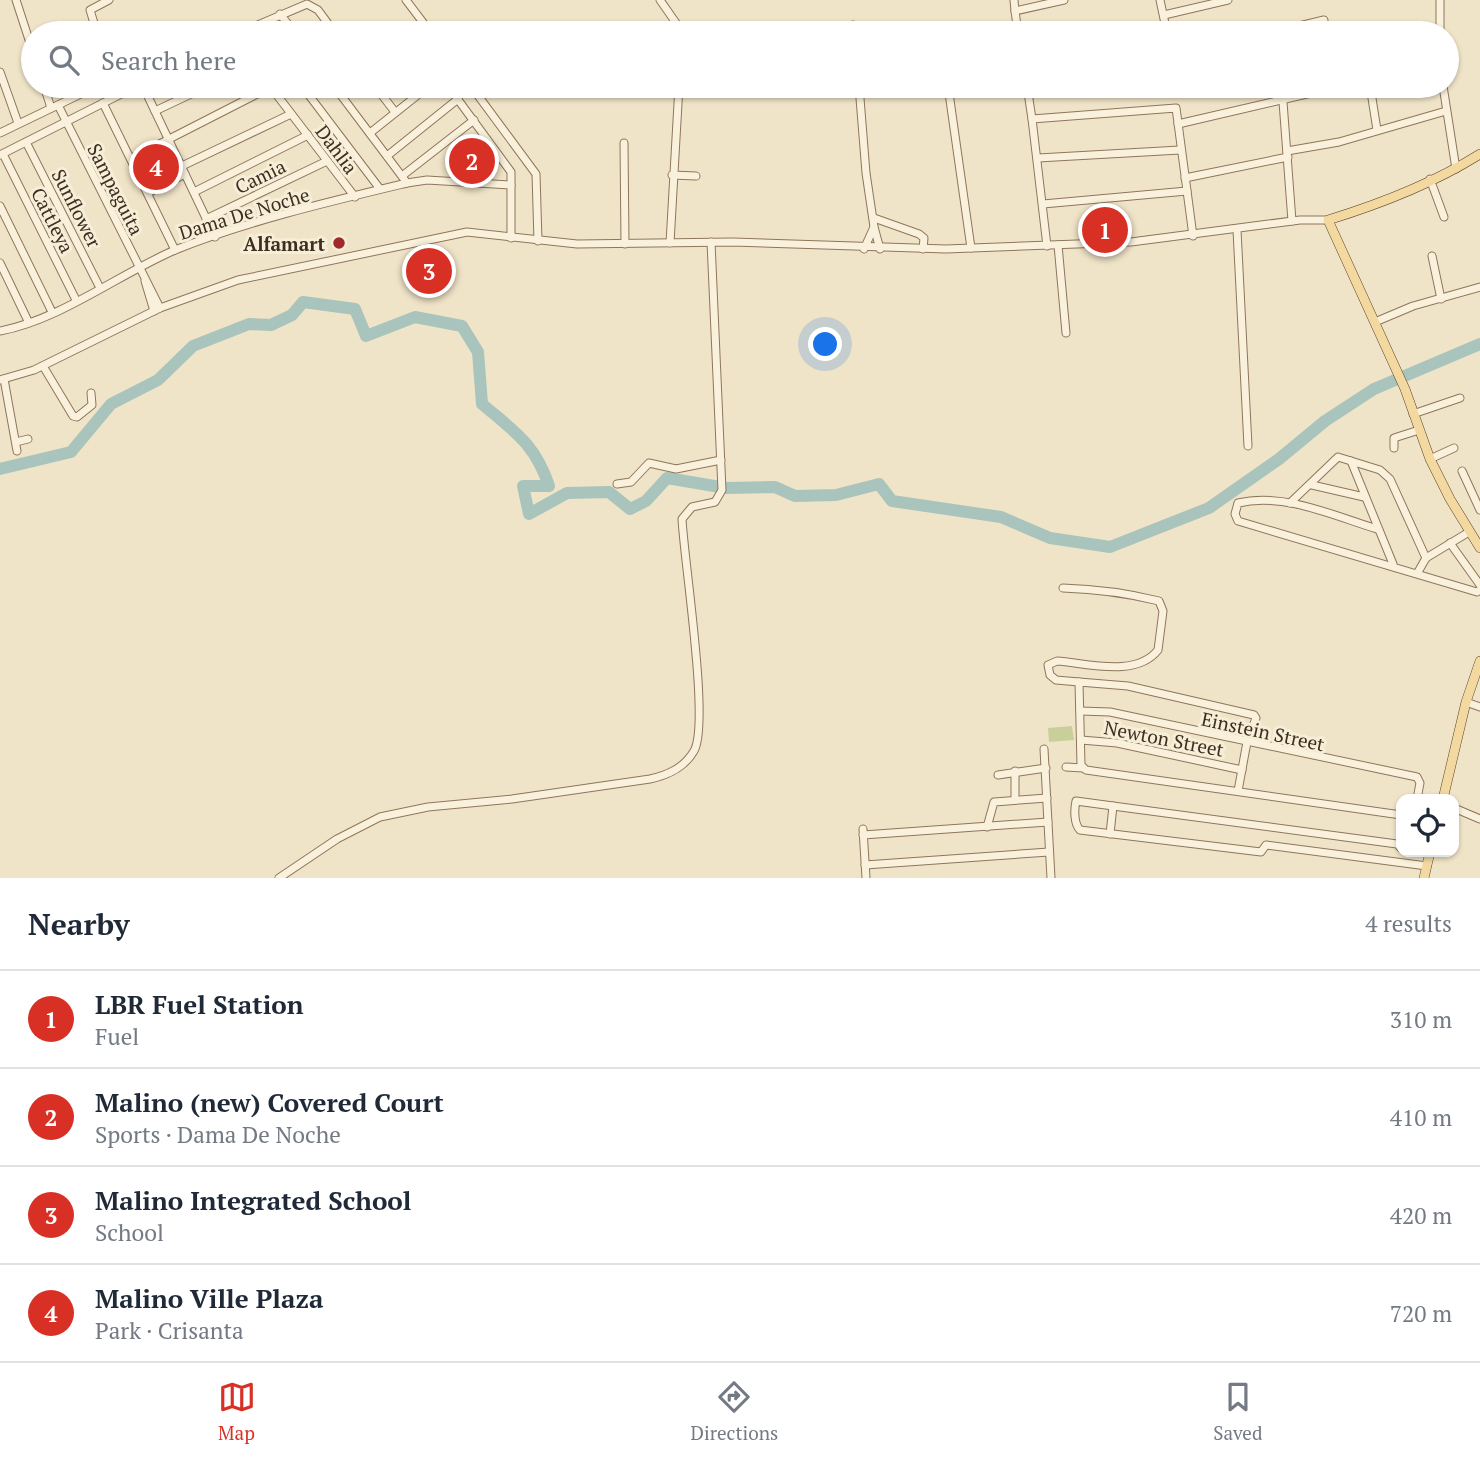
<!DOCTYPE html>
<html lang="en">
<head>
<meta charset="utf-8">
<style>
  :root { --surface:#fff; --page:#f6f6f7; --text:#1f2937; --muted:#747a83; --line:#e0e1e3; --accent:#d93025 }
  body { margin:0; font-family:"PT Serif",serif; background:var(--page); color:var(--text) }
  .controls { position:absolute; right:21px; bottom:21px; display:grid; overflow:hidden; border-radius:14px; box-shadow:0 2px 5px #0004 }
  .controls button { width:63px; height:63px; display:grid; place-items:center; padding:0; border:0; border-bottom:2px solid var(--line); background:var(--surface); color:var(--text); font:35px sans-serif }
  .you { position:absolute; left:826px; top:345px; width:24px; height:24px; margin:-18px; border:5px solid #fff; border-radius:50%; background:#1a73e8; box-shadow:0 0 0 10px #1a73e833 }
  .badge { display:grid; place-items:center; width:46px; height:46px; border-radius:50%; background:var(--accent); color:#fff; font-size:23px; font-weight:700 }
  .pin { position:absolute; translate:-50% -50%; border:4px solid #fff; box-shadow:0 2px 7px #0006 }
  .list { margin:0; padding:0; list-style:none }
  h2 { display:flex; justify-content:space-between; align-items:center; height:91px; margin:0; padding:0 28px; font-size:30px }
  h2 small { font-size:23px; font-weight:400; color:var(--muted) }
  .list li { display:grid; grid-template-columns:46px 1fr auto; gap:21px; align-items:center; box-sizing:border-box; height:98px; padding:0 28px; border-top:2px solid var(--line) }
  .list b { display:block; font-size:26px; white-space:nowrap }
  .list p { margin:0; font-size:23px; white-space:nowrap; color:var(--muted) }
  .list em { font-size:23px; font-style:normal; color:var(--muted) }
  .icon { flex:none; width:38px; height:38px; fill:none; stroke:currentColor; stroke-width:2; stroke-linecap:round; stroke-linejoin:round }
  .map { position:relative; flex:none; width:1480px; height:878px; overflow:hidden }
  .search { position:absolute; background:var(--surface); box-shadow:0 2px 5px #0004; left:21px; right:21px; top:21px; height:77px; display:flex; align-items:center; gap:18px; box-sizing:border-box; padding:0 24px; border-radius:38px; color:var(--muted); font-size:26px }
  .sheet { height:483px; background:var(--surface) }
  nav { display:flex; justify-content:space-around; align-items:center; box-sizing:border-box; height:98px; border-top:2px solid var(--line); background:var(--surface); font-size:19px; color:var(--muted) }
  nav a { display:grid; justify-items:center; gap:4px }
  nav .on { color:var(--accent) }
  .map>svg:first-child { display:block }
  .green { fill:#c9cf9b }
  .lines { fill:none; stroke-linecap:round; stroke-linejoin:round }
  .river { stroke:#a9c4bc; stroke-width:12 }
  .minor-casing { stroke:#8d765c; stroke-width:9 }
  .major-casing { stroke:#5b4430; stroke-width:10 }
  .minor { stroke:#faf1dc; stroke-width:7 }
  .major { stroke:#f3d9a0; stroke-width:9 }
  .poi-dot { fill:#9e2a2b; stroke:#f7eed8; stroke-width:2.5 }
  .labels { text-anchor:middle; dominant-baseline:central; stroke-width:6; stroke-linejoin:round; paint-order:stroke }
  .street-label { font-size:19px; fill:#3d2e20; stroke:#f7eed8 }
  .poi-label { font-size:19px; font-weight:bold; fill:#3d2e20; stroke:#f7eed8; text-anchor:end }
</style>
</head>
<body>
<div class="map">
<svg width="1480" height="878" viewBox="0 0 1480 878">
  <rect width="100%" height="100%" fill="#f0e4c8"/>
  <g class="green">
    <path d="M472,142L492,167L474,181L459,167L461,165L454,157Z"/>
    <path d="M165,144L180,174L146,189L132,160Z"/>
    <path d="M1072,726L1074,740L1049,742L1048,728Z"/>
  </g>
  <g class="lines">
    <path class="river" d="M0,469L71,452L111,404L158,380L193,346L249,324L271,325L292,315L303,302L355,309L366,336L415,317L462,326L478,352L482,404C515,432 535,444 549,486H523L529,514L567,493L609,492L630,509L646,501L667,478L726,488L775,487L795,496L836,495L879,484L892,501L1001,517L1050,538L1110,547L1209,508L1279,459L1325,421L1374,389L1480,344"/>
    <defs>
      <g id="minor">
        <path d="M16,0L33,52"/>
        <path d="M406,0L431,33"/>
        <path d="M660,0L683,33"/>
        <path d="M1014,0L1015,11"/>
        <path d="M1160,0L1167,33"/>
        <path d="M1440,0V33"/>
        <path d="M280,14L295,33"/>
        <path d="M1164,15L1228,0"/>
        <path d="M853,25L854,33"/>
        <path d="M97,33L90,10L109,0"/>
        <path d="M239,33L307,4L318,10L335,33"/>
        <path d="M1018,33L1015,11L1064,0"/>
        <path d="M1269,33L1324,20"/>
        <path d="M0,72L18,123"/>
        <path d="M44,86L51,108"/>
        <path d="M143,86L215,237"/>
        <path d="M270,86L355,197"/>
        <path d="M302,86L380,189"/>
        <path d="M334,86L407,183"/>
        <path d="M375,86L395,112"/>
        <path d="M448,86L511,172V238"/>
        <path d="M471,86L536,174L538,241"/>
        <path d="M859,86L866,173L874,227L864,249"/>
        <path d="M948,86L971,248"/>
        <path d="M1027,86L1032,119"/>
        <path d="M1366,86L1371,92L1377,130"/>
        <path d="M1443,86L1456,169"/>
        <path d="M1283,102L1292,221"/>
        <path d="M103,103L175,250"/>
        <path d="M58,105L97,86"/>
        <path d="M155,111L208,86"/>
        <path d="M1178,124L1341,86"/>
        <path d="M0,133L58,105L160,308"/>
        <path d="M370,133L429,86"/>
        <path d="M26,142L100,288"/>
        <path d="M624,143L625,244"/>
        <path d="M1287,151L1339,142L1446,111"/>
        <path d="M3,154L76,300"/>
        <path d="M0,155L137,86"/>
        <path d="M387,156L458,99"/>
        <path d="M132,158L271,87"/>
        <path d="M1038,158L1180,150"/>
        <path d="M182,166L291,114"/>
        <path d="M672,175L696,176"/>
        <path d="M402,176L474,120"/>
        <path d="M1185,178L1288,157"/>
        <path d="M1430,179L1444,217"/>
        <path d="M194,192L308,135"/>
        <path d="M148,193L185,174"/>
        <path d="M1043,204L1187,191"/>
        <path d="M0,206L52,312"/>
        <path d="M874,218L919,234L924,238L923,249"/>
        <path d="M206,219L327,161"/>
        <path d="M874,227L880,249"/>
        <path d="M1237,230L1248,446"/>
        <path d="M670,243L679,86"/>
        <path d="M1058,245L1066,333"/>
        <path d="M1047,246L1032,119L1176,108L1193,236"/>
        <path d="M1432,256L1441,299"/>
        <path d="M0,263L28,321"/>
        <path d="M145,281L154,311"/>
        <path d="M1375,322L1413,306L1480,287"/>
        <path d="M0,331C60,320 119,274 175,250C247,221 332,201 407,183L427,180L511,185"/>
        <path d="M43,366L73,416L77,417L92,405L91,393"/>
        <path d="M4,379L17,451"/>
        <path d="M0,380L34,370L160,308L238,280L467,232L577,244L733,242L946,249L1131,242L1300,220H1328"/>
        <path d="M1413,414L1460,398"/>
        <path d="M16,442L28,439"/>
        <path d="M1394,448V438L1419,430"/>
        <path d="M1430,459L1454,448"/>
        <path d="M1351,461L1393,564"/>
        <path d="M1462,471L1480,510"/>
        <path d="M617,484L631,482L649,463L676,469L721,460"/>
        <path d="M1312,485L1364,497"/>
        <path d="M1290,503L1338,457L1380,470L1390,479L1426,558L1418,572"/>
        <path d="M1377,529C1334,516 1284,492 1238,503L1235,514L1238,521L1477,592L1480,590"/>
        <path d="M1450,543L1480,585"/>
        <path d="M1426,558L1469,532"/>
        <path d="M1063,588C1095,589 1127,593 1159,601L1163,611L1158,650C1136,678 1087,663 1057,661L1048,665L1050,675L1056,680L1079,682"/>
        <path d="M1466,702L1480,707"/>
        <path d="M1080,711L1110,712L1417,777L1420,783L1417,799"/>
        <path d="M1081,740L1117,743L1242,770"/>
        <path d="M1044,749L1051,878"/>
        <path d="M1066,767L1083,768"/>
        <path d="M1015,771V800"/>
        <path d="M998,775L1046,768"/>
        <path d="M1238,791L1247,742L1256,718L1254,715L1128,686L1079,682L1081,765L1086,770L1401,815"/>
        <path d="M1454,808L1480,819"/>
        <path d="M987,827L994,802L1047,798"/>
        <path d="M863,829L866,878"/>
        <path d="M1110,834L1113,806"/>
        <path d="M863,835L1048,822"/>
        <path d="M1401,848L1397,844L1113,806L1076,801C1074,810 1074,824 1080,830L1261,852L1266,845L1427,866"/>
        <path d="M865,865L1049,852"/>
        <path d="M279,878L337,839L380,817L428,807L512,799L650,779C668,775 684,768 694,751C710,723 684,561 682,519L692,507L715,502L722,490L711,242"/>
      </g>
      <g id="major">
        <path d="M1480,154C1434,183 1380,204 1328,220L1405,389L1430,459L1450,499L1480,548"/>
        <path d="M1443,799L1466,702L1480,661"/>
        <path d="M1424,878L1430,852"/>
      </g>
    </defs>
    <use href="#minor" class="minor-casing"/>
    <use href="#major" class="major-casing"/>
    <use href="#minor" class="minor"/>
    <use href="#major" class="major"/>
  </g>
  <circle class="poi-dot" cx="339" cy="243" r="7"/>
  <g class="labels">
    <g class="street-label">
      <text transform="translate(337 149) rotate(53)">Dahlia</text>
      <text transform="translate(260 176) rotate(-26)">Camia</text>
      <text transform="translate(116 189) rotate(63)">Sampaguita</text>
      <text transform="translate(77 208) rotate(63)">Sunflower</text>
      <text transform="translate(244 213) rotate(-17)">Dama De Noche</text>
      <text transform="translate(53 220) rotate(63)">Cattleya</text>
      <text transform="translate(1263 731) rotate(12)">Einstein Street</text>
      <text transform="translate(1164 738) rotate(11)">Newton Street</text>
    </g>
    <g class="poi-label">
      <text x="325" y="243">Alfamart</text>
    </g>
  </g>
</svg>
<div class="controls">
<button><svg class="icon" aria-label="locate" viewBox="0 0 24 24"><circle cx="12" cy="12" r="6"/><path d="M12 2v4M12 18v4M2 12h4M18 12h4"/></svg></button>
</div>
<div class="you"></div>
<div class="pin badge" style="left:1105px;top:230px">1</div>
<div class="pin badge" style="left:472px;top:161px">2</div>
<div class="pin badge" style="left:429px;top:271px">3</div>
<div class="pin badge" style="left:156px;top:167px">4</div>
<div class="search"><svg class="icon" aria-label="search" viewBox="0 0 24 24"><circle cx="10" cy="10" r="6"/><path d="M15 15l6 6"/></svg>Search here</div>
</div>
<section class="sheet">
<h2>Nearby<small>4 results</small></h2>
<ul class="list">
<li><span class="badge">1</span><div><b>LBR Fuel Station</b><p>Fuel</p></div><em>310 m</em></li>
<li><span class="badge">2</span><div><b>Malino (new) Covered Court</b><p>Sports · Dama De Noche</p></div><em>410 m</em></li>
<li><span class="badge">3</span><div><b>Malino Integrated School</b><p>School</p></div><em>420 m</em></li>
<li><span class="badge">4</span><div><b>Malino Ville Plaza</b><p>Park · Crisanta</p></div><em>720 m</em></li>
</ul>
</section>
<nav>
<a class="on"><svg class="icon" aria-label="map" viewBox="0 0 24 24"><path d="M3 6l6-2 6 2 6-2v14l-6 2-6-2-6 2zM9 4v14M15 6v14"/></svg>Map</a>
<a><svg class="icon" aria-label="directions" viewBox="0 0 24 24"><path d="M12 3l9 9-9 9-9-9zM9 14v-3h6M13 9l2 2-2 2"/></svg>Directions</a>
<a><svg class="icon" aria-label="saved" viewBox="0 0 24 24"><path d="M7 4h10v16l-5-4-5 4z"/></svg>Saved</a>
</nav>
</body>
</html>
